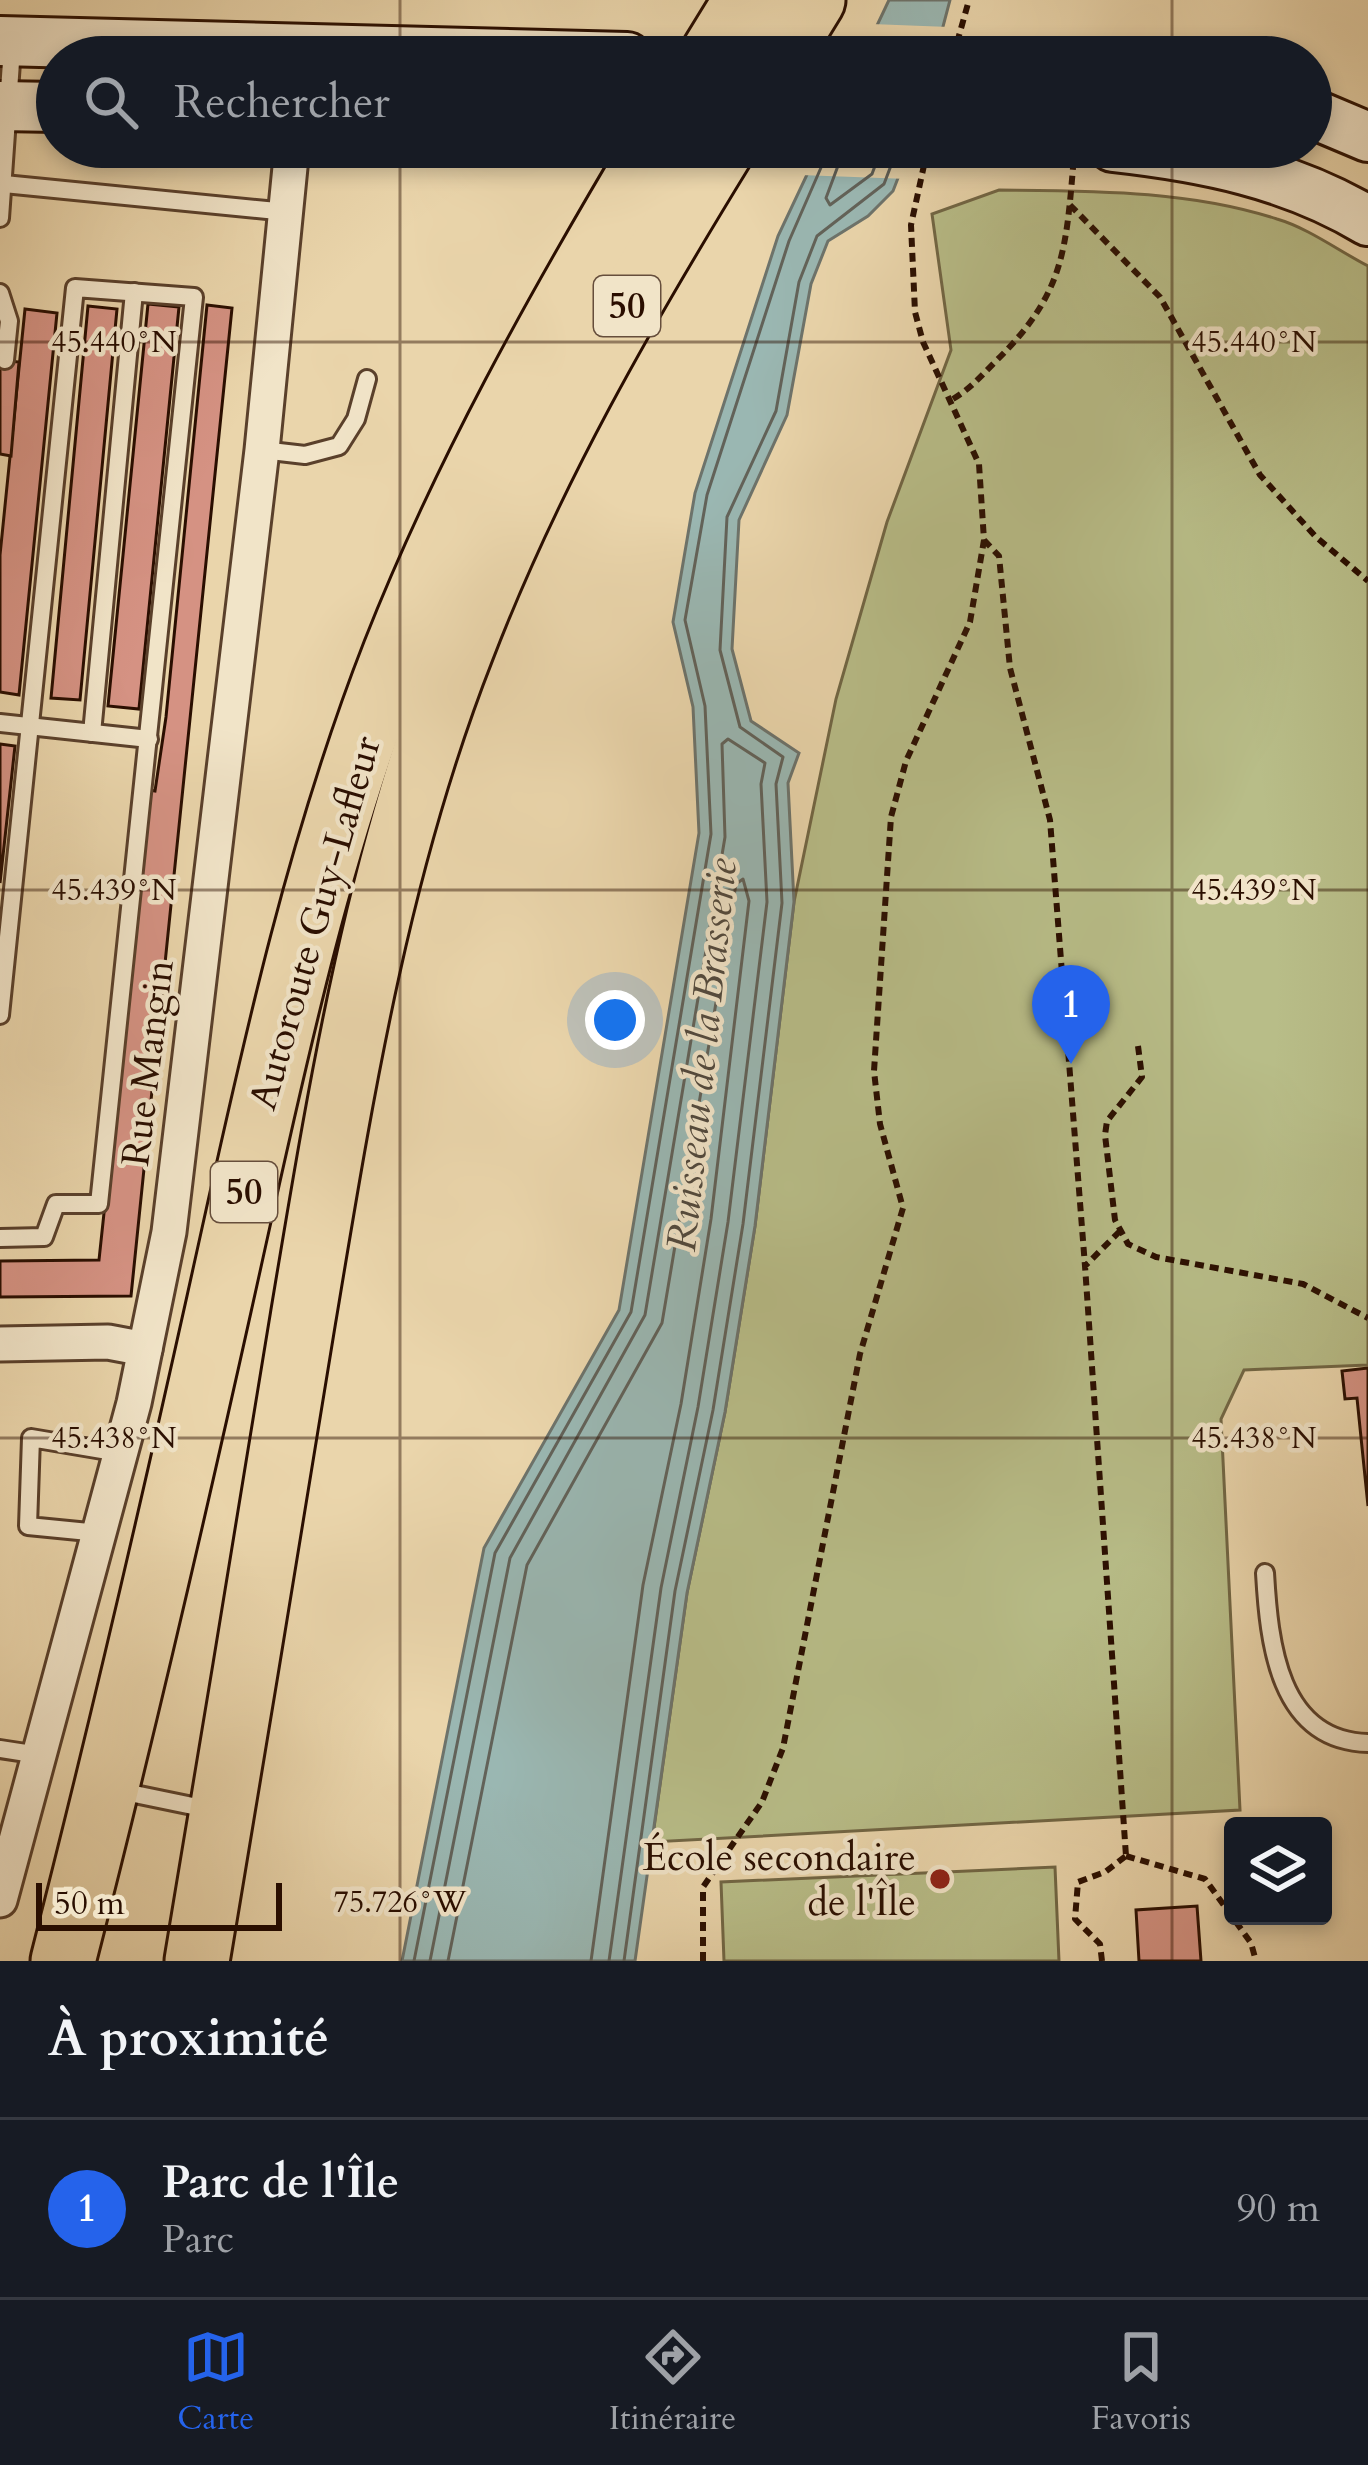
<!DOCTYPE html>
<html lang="fr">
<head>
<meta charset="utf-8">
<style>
  :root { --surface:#171b24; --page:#242831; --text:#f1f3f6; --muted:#9ea1a6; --line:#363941; --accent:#2563eb }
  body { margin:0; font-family:Cardo,serif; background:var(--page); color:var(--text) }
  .controls { position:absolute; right:36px; bottom:36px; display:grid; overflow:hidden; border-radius:12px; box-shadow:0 6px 18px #0003 }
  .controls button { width:108px; height:108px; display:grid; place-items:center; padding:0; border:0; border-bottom:3px solid var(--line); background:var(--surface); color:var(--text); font:60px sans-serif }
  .scale { position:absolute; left:36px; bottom:30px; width:246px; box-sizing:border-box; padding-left:12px; border:6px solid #2a0e00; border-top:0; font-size:33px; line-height:42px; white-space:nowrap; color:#2a0e00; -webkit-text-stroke:9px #f1e4c8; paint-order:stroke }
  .you { position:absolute; left:615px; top:1020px; width:42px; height:42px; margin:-30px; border:9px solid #fff; border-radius:50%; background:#1a73e8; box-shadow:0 0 0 18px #1a73e833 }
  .badge { display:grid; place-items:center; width:78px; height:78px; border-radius:50%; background:var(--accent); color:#fff; font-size:39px; font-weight:700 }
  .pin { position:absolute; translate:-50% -99px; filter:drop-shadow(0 3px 6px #0008) }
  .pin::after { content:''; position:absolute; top:63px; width:42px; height:36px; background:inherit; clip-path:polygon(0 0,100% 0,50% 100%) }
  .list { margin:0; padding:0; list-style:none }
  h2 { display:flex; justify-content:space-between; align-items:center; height:156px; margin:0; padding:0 48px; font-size:51px }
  h2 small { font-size:39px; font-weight:400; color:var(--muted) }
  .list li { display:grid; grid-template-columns:78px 1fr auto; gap:36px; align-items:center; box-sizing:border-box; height:180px; padding:0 48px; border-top:3px solid var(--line) }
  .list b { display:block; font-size:45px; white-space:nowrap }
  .list p { margin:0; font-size:39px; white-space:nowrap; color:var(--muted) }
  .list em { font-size:39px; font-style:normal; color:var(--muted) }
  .icon { flex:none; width:66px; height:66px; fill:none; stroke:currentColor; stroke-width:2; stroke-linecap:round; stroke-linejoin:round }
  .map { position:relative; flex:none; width:1368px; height:1961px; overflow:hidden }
  .search { position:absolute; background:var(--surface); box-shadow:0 6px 18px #0003; left:36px; right:36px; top:36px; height:132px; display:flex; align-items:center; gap:30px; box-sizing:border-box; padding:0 42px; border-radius:66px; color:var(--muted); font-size:45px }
  .sheet { height:336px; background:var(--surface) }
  nav { display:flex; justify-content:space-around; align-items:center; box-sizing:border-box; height:168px; border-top:3px solid var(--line); background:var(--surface); font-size:33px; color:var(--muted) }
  nav a { display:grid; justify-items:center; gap:6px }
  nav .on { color:var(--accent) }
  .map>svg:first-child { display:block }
  .green { fill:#b8bd88; stroke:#716644; stroke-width:3 }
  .water { fill:#9ab7b2; stroke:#6d736b; stroke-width:3 }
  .pier { fill:#ead5ab }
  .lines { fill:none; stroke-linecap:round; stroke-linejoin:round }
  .shore { stroke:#626259; stroke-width:3 }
  .building { fill:#d59283; stroke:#2a0e00; stroke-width:3 }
  .service-casing { stroke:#5a402b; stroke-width:22 }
  .minor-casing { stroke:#5a402b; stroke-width:39 }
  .secondary-casing { stroke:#2a0e00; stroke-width:54 }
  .motorway-casing { stroke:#2a0e00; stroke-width:69 }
  .path { stroke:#2a0e00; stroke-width:6; stroke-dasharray:9 6; stroke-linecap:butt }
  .service { stroke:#f1e4c8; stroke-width:16 }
  .minor { stroke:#f1e4c8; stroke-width:33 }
  .secondary { stroke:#f1e4c8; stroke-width:48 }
  .motorway { stroke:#ead5ab; stroke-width:63 }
  .ticks { fill:none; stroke:#2a0e00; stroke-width:3; stroke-opacity:0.45 }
  .poi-dot { fill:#8f2418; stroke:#f1e4c8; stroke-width:4.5 }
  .labels { text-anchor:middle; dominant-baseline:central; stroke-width:9; stroke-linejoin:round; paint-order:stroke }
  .shield { fill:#f1e4c8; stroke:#664e3c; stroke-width:3 }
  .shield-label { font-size:36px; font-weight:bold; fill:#2a0e00 }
  .street-label { font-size:39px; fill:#2a0e00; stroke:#f1e4c8 }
  .poi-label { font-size:39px; fill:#2a0e00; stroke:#f1e4c8; text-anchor:end }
  .water-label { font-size:42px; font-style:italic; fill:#51493e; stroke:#f1e4c8 }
  .ticks-label { font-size:30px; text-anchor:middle; fill:#2a0e00; stroke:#f1e4c8; stroke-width:9; stroke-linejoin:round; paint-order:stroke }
</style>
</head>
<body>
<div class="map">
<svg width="1368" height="1961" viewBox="0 0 1368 1961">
  <rect width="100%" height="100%" fill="#ead5ab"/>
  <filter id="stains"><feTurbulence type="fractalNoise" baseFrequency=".00167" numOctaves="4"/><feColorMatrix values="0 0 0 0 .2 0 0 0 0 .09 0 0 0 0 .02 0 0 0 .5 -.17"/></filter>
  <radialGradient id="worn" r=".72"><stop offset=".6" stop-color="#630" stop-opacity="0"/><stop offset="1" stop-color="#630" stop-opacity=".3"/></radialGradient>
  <g class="green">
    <path d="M999,190C1092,191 1188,190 1277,219C1308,228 1339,251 1368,266V1365L1244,1370L1221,1419L1240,1810L652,1842L687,1593L725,1412L755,1226L794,902L836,699L887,522L951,350L932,214Z"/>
    <path d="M1055,1867L1059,1961H724L721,1882Z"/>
  </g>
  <g class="water">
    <path d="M889,0H950L935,57H862Z"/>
    <path d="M820,147H910L893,191L868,216L828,241L811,284L787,415L739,520L732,649L751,721L799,753L788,783L794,902L755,1226L725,1412L687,1593L635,1961H402L484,1548L619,1310L699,833L693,707L673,622L695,493L778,236Z"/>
  </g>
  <g class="pier">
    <path d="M871,24L949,27L941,57H856Z"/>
    <path d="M813,147H916L908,179L800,175Z"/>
  </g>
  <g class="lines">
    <g class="shore">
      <path d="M845,147L826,198L830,205L872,174L882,147"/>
      <path d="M414,1961L495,1553L631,1312L711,834L705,706L685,620L707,495L789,241L830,147"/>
      <path d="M430,1961L510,1558L645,1315L725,837L722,744L728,739L765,763L761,784L767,902L728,1222L698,1407L661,1588L609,1961"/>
      <path d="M448,1961L527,1565L662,1323L736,884L743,879L749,901L711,1219L681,1404L643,1585L591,1961"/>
      <path d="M624,1961L675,1591L713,1410L743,1224L782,903L776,784L783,757L740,727L720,650L727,517L776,411L799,282L817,236L884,184L898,147"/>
    </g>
  </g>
  <g class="building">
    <path d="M148,304L179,307L139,709L108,706Z"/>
    <path d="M207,305L232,308L131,1296L0,1297V1261L99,1260L149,790L155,791L166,717Z"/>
    <path d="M88,306L117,309L80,700L51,698Z"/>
    <path d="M25,309L57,313L19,695L0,692V555Z"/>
    <path d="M0,360L19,362L11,456L0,454Z"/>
    <path d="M0,744L15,746L0,883Z"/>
    <path d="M1368,1368V1506L1357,1398L1345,1399L1342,1371Z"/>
    <path d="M1197,1906L1201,1961H1139L1136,1910Z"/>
  </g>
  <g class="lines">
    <defs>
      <g id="service">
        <path d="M4,184L287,212"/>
        <path d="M0,218L12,48"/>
        <path d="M0,293L9,321L5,360"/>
        <path d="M262,450L305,455L339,446L356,419L367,379"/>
        <path d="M0,723L149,739"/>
        <path d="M92,733L134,292"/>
        <path d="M0,1015L75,288L194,297L99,1204H56L44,1237L0,1238"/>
        <path d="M99,1533L28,1526L31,1438L120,1453"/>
        <path d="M1265,1573C1269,1642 1278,1741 1368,1743"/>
        <path d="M0,1749L39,1755"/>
        <path d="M120,1791L212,1810"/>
      </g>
      <g id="minor">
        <path d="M0,1344L108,1342L145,1349"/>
        <path d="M0,1900L134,1403L169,1232L262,450L292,147"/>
      </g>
      <g id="secondary">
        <path d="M0,41L627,57"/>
        <path d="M0,106L57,107"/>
        <path d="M1311,113L1368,137"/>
        <path d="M1113,147C1203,157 1290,174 1368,221"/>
      </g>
      <g id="motorway">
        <path d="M711,57L746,0"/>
        <path d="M778,57L813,0"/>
        <path d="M63,1961C119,1743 170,1524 219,1304C268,1084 313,863 395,653C465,475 558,310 655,147"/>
        <path d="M197,1961C233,1747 268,1532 303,1318C341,1090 377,864 462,648C530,471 624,308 723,147"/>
      </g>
    </defs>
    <use href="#service" class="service-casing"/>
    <use href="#minor" class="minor-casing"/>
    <use href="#secondary" class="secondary-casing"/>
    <use href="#motorway" class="motorway-casing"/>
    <g class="path">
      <path d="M953,57L969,0"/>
      <path d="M1070,205L1160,297L1260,475L1316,537L1368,581"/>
      <path d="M953,399C970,389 982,375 996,361C1065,293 1066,250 1074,156"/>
      <path d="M984,540L999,556L1010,668L1050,820L1085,1266"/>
      <path d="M1138,1046L1142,1077L1107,1121L1105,1135L1115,1220L1128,1244L1156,1257L1303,1284L1368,1318"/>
      <path d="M1120,1231L1085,1266L1126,1856"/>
      <path d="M1126,1856L1205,1879L1251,1943L1256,1961"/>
      <path d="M703,1961V1887L762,1802L783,1748L860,1354L903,1208L880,1124L874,1071L891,817L906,761L970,622L984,540L979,464L923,342L915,312L911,225L928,147"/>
      <path d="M1102,1961L1100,1944L1075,1919L1078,1882L1105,1872L1126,1856"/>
    </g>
    <use href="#service" class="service"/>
    <use href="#minor" class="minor"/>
    <use href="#secondary" class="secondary"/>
    <use href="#motorway" class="motorway"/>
  </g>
  <path class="ticks" d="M400,0V57M1172,0V57M400,147V1961M1172,147V1961M0,342H1368M0,890H1368M0,1438H1368"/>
  <circle class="poi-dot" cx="940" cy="1879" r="12"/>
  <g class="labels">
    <g class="shield">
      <rect x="594" y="276" width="66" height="60" rx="9"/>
      <rect x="211" y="1162" width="66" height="60" rx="9"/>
    </g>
    <g class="shield-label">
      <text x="627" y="306">50</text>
      <text x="244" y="1192">50</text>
    </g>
    <g class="street-label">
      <text transform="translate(315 923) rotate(-74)">Autoroute Guy-Lafleur</text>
      <text transform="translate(148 1063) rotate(-83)">Rue Mangin</text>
    </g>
    <g class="poi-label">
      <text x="916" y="1857">École secondaire<tspan x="916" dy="45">de l'Île</tspan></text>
    </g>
    <g class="water-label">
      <text transform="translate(702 1055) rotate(-84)">Ruisseau de la Brasserie</text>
    </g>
  </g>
  <g class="ticks-label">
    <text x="114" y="352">45.440°N</text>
    <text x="1254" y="352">45.440°N</text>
    <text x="114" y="900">45.439°N</text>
    <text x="1254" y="900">45.439°N</text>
    <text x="114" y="1448">45.438°N</text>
    <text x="1254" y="1448">45.438°N</text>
    <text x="400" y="1912">75.726°W</text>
  </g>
  <rect width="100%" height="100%" filter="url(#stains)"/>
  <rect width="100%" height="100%" fill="url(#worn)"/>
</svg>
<div class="controls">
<button><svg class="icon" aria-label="layers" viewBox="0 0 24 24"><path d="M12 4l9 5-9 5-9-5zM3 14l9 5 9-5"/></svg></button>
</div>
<div class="scale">50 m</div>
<div class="you"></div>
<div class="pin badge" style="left:1071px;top:1064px">1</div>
<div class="search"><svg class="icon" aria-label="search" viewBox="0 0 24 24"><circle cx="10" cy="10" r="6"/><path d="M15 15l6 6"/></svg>Rechercher</div>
</div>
<section class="sheet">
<h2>À proximité<small></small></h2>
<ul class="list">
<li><span class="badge">1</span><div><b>Parc de l'Île</b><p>Parc</p></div><em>90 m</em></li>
</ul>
</section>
<nav>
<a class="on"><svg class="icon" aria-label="map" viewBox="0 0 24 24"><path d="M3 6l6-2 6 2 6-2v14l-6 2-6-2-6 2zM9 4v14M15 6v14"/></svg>Carte</a>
<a><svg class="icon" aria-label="directions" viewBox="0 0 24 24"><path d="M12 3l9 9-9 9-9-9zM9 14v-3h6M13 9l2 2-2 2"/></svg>Itinéraire</a>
<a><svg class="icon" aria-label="saved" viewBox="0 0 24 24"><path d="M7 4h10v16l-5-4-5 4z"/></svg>Favoris</a>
</nav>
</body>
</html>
